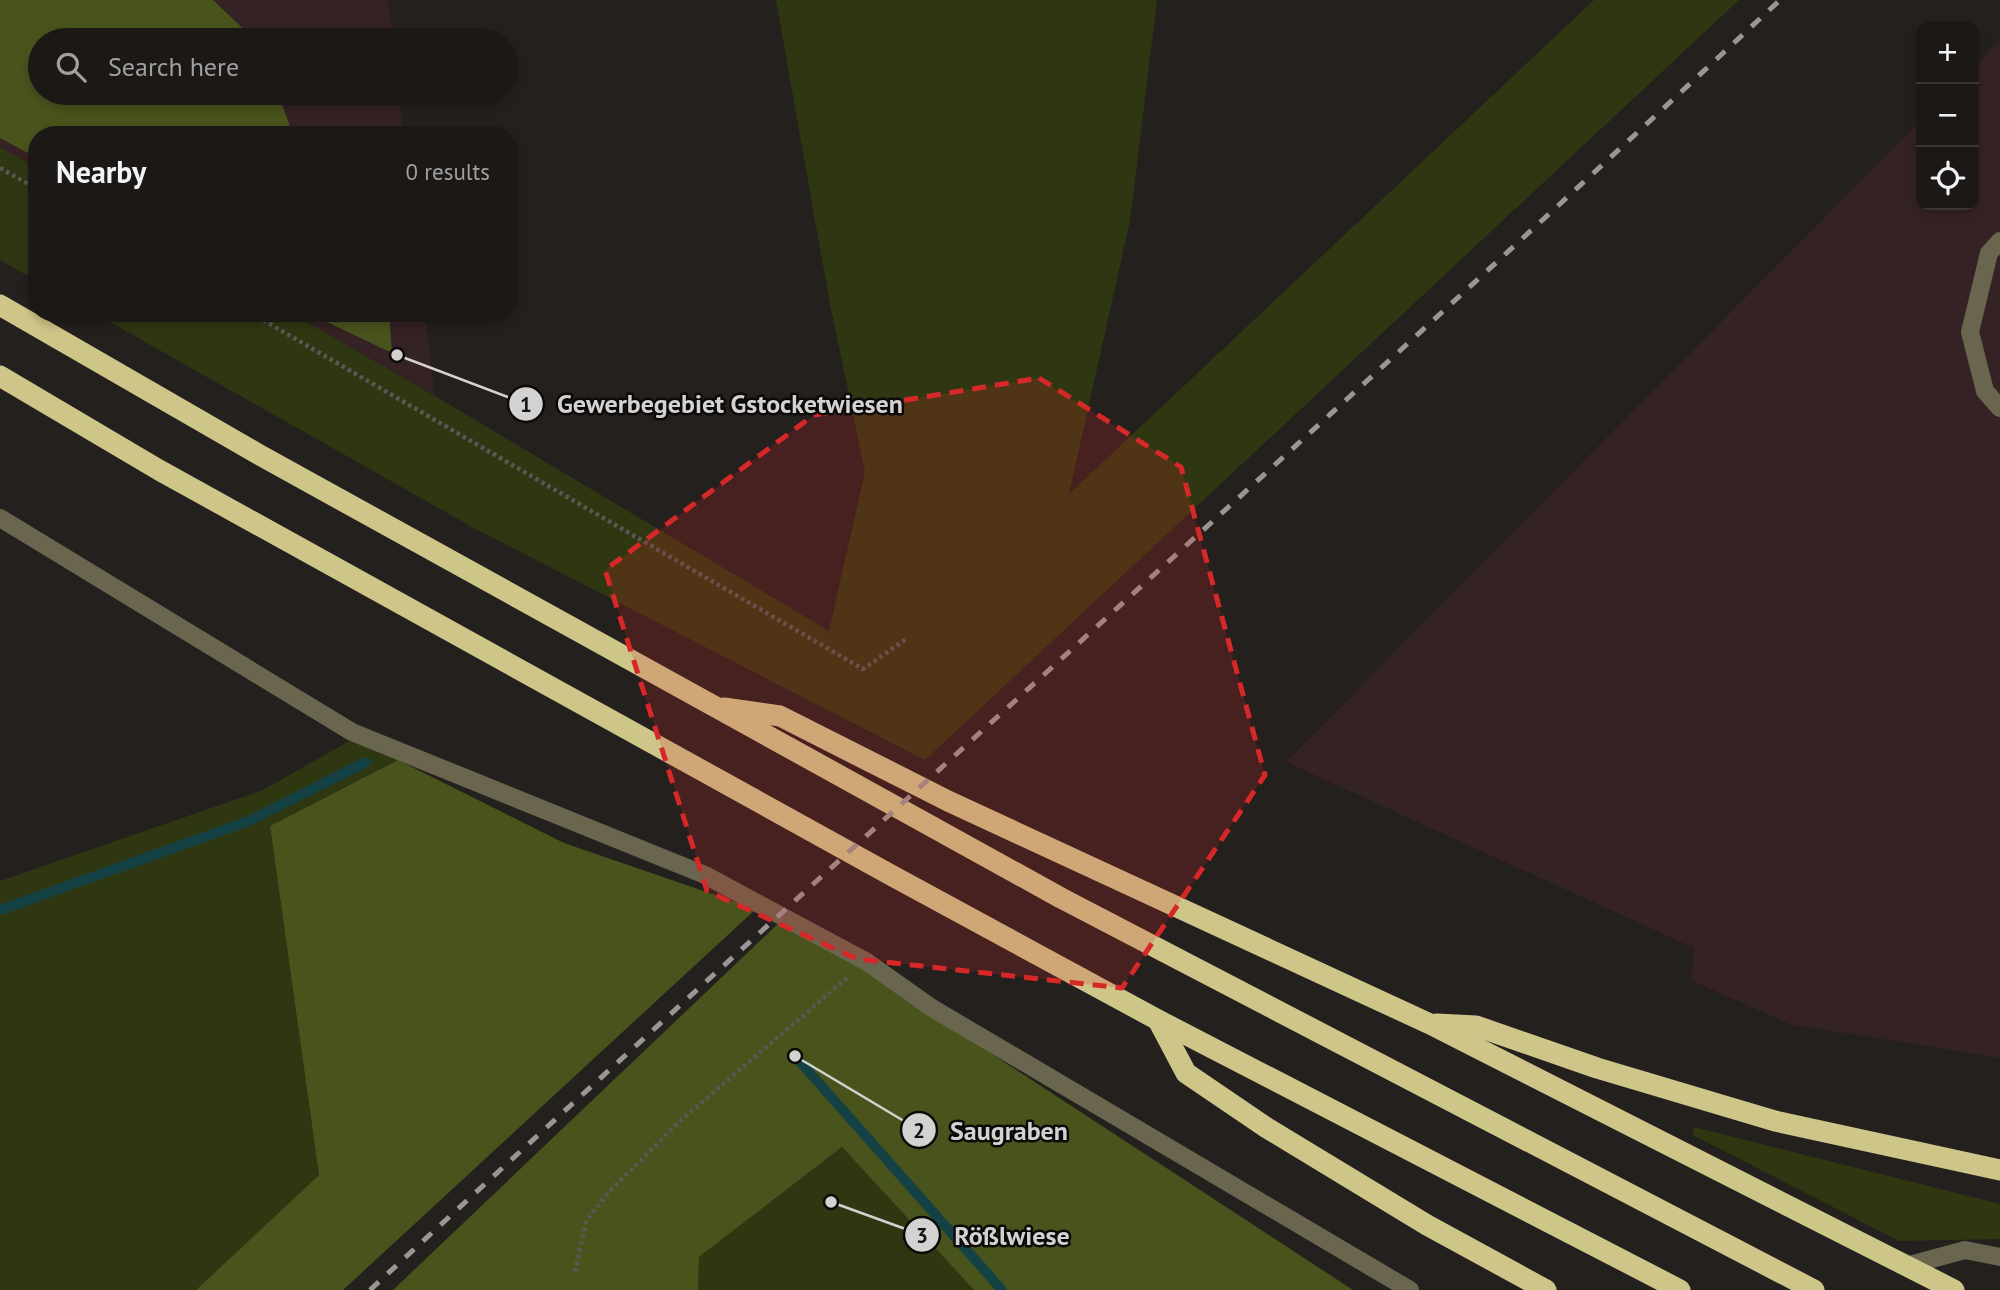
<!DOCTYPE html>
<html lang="en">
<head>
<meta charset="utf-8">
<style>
  :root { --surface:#1b1816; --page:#24211f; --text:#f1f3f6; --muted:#a0a0a1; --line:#393735 }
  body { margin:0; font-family:"PT Sans",sans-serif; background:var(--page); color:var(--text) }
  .controls { position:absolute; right:21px; top:21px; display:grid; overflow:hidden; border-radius:14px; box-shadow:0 4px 10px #0003 }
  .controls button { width:63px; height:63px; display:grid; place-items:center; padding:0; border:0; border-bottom:2px solid var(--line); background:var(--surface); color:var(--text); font:35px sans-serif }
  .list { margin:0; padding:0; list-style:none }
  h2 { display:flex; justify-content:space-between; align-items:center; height:91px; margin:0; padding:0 28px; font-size:30px }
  h2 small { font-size:23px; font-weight:400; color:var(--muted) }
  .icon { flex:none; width:38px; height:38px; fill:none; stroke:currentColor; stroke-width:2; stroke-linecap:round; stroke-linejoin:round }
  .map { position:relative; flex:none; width:2000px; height:1290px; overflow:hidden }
  .search { position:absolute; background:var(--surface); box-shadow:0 4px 10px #0003; left:28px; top:28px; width:490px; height:77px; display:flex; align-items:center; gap:18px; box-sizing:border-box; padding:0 24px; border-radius:38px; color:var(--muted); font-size:26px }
  .panel { position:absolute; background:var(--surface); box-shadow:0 4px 10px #0003; left:28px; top:126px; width:490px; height:196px; border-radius:28px }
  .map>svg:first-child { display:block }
  .industrial { fill:#352225 }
  .green { fill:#2f3712 }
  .forest { fill:#49541c }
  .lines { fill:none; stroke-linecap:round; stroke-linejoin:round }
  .stream { stroke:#144143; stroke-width:10 }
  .path { stroke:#5a5755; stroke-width:4.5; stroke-dasharray:3.5 3.5; stroke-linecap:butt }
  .minor { stroke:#69654e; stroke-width:18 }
  .highway { stroke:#cec689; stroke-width:21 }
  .rail { stroke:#999695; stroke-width:5; stroke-dasharray:12 12; stroke-linecap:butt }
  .marked { fill:#d62828; fill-opacity:0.2; stroke:#d62828; stroke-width:5; stroke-dasharray:14 9; stroke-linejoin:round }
  .leader { fill:none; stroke:#d4d2d1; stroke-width:2.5 }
  .callout-dot { fill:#d4d2d1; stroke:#0c0a09; stroke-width:2.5 }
  .mark-label { font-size:21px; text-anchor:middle; font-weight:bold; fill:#111 }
  .callout-label { font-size:26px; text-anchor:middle; font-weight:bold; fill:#d4d2d1; stroke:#0c0a09; stroke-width:5; stroke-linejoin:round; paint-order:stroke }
</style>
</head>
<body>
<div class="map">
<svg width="2000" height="1290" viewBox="0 0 2000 1290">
  <rect width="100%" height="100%" fill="#24201e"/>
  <g class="industrial">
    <path d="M0,0H388L393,40H40V93H399L404,135H37V168L0,147Z"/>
    <path d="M2000,41V1058L1789,1024L1691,980L1694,948L1286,762L1921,120V205H1974V67Z"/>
    <path d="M291,313H425L435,396Z"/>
  </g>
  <g class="green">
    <path d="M776,0H1157L1130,221L1069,494L1594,0H1739L925,760L472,527L94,313H291L435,396L829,631L865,472L829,299Z"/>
    <path d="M0,147L37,168V281L0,260Z"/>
    <path d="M351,740L398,760L270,826L319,1175L196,1290H0V881L263,790Z"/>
    <path d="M1694,1127L2000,1204V1239L1899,1241L1693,1135Z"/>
    <path d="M842,1147L974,1290H698L699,1257Z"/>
  </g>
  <g class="forest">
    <path d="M0,0H213L255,40H40V93H278L293,135H37V158L0,138Z"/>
    <path d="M308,313H389L392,353Z"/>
    <path d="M398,760L564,843L756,909L343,1290H196L319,1175L270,826Z"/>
    <path d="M784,918L1353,1290H974L842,1147L699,1257L698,1290H393Z"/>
  </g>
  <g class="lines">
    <g class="stream">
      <path d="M0,910L249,821L366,762"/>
      <path d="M795,1056L1002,1290"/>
    </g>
    <g class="path">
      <path d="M0,168L37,189"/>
      <path d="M251,313L863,669L906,639"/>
      <path d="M575,1272L586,1221L610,1191L679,1122L847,978"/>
    </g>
    <g class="minor">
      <path d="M2000,241L1989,253L1970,332L1985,391L2000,408"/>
      <path d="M0,518L352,732L705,875L867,962L932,1008L1410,1290"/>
      <path d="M1906,1266L1965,1250L2000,1257"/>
    </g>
    <g class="highway">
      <path d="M0,305L258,454L1061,898L1814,1290"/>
      <path d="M0,376L159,470L889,874L1158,1020L1680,1290"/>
      <path d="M724,708L780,716L948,801L1430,1024L1954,1290"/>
      <path d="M1158,1020L1186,1073L1267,1128L1427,1225L1546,1290"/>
      <path d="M1436,1024L1476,1026L1597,1068L1775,1121L2000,1170"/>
    </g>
    <path class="rail" d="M370,1290C838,857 1314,435 1780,0"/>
  </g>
  <path class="marked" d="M1039,378L1181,467L1265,775L1122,988L857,959L707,891L605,570L814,415Z"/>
  <path class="leader" d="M397 355L526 404M795 1056L919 1130M831 1202L922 1235"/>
  <g class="callout-dot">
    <circle cx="397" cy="355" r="7"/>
    <circle cx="795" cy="1056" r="7"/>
    <circle cx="831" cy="1202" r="7"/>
    <circle cx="526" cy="404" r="18"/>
    <circle cx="919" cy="1130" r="18"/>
    <circle cx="922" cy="1235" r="18"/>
  </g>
  <g class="mark-label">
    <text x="526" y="412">1</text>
    <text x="919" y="1138">2</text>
    <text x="922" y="1243">3</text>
  </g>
  <g class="callout-label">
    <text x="730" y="413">Gewerbegebiet Gstocketwiesen</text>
    <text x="1009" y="1140">Saugraben</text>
    <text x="1012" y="1245">Rößlwiese</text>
  </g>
</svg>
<div class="controls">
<button>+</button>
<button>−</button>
<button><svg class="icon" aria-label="locate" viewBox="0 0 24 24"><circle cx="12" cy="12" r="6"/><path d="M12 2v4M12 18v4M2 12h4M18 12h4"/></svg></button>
</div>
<div class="search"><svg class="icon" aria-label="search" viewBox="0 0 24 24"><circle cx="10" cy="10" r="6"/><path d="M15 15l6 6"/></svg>Search here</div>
<section class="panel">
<h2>Nearby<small>0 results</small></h2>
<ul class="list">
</ul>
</section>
</div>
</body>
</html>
